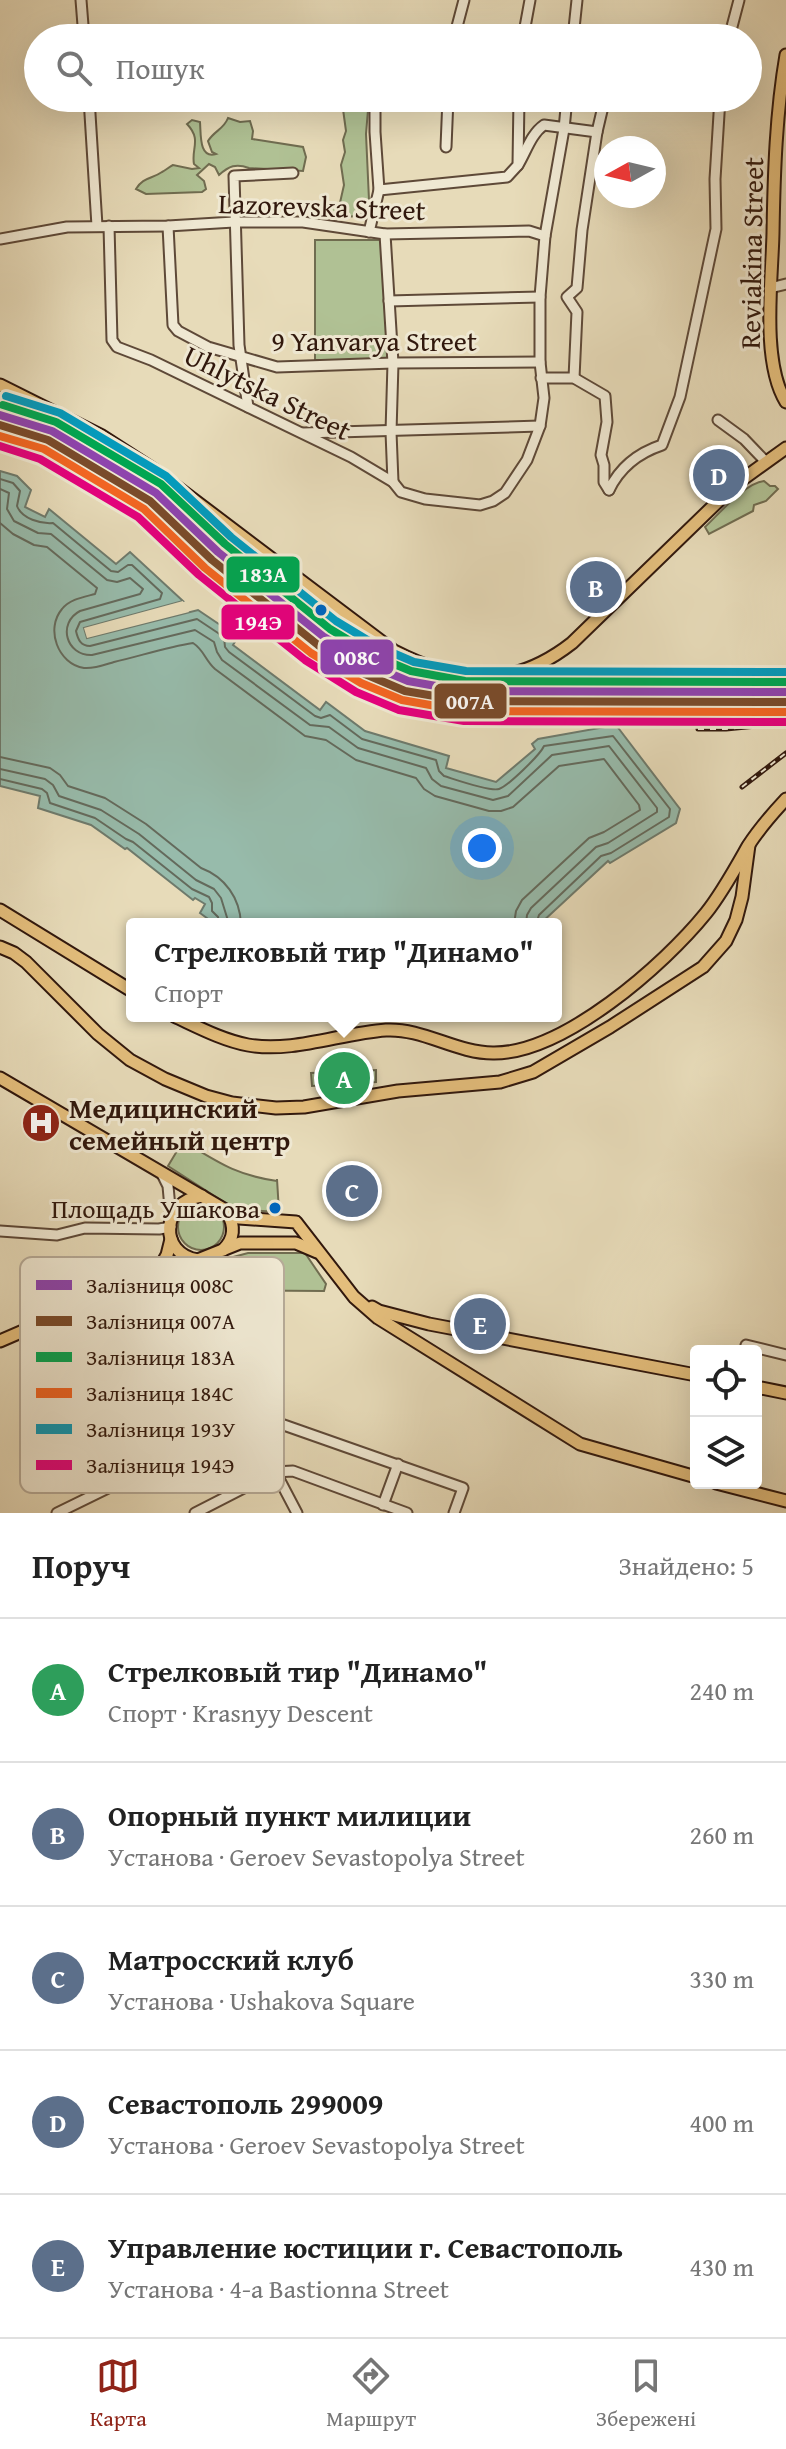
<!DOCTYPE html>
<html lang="uk">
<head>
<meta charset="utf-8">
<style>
  :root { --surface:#fff; --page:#f6f6f6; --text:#222; --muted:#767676; --line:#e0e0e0; --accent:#8f2418 }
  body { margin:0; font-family:"Gentium Book Plus",serif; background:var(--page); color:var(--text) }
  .controls { position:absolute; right:24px; bottom:24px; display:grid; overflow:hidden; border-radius:8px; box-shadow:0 8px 32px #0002 }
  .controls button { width:72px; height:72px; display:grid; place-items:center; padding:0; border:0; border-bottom:2px solid var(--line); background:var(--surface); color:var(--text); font:40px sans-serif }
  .compass { position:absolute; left:594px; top:136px; width:72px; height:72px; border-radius:50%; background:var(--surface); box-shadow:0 8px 32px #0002; rotate:262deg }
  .you { position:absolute; left:482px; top:848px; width:28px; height:28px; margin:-20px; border:6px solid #fff; border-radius:50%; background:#1a73e8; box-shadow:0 0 0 12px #1a73e833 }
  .badge { display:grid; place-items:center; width:52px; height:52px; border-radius:50%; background:var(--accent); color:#fff; font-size:26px; font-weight:700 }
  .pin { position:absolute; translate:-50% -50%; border:4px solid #fff; box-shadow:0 2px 8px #0006 }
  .popup { position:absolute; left:126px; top:918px; width:436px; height:104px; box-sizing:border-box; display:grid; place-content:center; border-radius:8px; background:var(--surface); filter:drop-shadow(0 2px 6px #0005); font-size:26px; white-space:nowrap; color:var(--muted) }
  .popup b { font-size:30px; color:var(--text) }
  .popup::after { content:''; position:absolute; left:50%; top:100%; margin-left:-16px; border:16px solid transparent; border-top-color:var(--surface) }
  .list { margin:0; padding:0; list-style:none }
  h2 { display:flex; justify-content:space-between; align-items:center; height:104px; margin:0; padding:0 32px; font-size:34px }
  h2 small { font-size:26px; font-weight:400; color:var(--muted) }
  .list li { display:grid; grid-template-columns:52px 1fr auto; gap:24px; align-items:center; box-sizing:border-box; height:144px; padding:0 32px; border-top:2px solid var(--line) }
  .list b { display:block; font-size:30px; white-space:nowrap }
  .list p { margin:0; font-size:26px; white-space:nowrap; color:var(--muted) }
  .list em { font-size:26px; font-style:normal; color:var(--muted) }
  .icon { flex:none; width:44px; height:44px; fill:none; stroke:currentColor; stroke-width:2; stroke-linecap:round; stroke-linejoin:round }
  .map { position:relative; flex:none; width:786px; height:1513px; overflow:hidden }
  .search { position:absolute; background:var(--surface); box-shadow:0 8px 32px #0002; left:24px; right:24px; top:24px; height:88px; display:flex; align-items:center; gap:20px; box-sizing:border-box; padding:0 28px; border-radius:44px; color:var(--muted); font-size:30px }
  .sheet { height:824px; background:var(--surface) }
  nav { display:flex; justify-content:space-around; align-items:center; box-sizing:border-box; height:112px; border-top:2px solid var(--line); background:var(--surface); font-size:22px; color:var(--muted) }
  nav a { display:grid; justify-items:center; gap:4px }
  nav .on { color:var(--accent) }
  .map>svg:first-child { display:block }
  .green { fill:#b0c194; stroke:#706c50; stroke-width:2 }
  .water { fill:#97bbab; stroke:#6e7a6c; stroke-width:2 }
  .pier { fill:#e7dbb9 }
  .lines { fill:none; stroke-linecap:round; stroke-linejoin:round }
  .shore { stroke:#646a5c; stroke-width:2 }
  .minor-casing { stroke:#5e4938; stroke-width:13 }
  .major-casing { stroke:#31180d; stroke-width:15 }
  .minor { stroke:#efe8d2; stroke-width:9 }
  .major { stroke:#e4be7c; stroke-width:11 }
  .rail-casing { stroke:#31180d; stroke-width:5 }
  .rail { stroke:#efe8d2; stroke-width:2; stroke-dasharray:6; stroke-linecap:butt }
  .rail-1-casing { stroke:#efe8d2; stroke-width:14 }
  .rail-2-casing { stroke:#efe8d2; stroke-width:14 }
  .rail-3-casing { stroke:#efe8d2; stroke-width:14 }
  .rail-4-casing { stroke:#efe8d2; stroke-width:14 }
  .rail-5-casing { stroke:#efe8d2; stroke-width:14 }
  .rail-6-casing { stroke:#efe8d2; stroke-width:14 }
  .rail-1 { stroke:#8e44ad; stroke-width:8 }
  .rail-2 { stroke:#7a4b2a; stroke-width:8 }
  .rail-3 { stroke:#00a651; stroke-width:8 }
  .rail-4 { stroke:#f26522; stroke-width:8 }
  .rail-5 { stroke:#059abb; stroke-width:8 }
  .rail-6 { stroke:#e5007d; stroke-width:8 }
  .bus-dot { fill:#0065bd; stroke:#efe8d2; stroke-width:3 }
  .labels { text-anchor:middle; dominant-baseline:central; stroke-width:6; stroke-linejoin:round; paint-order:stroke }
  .bus-label { font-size:26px; fill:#31180d; stroke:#efe8d2; text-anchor:end }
  .street-label { font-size:28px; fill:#31180d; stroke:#efe8d2 }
  .poi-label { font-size:28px; font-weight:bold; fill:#31180d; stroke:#efe8d2; text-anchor:start }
  .key { fill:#efe8d2; stroke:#b6aa97; stroke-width:2 }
  .key-label { font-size:22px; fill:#31180d }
  .line-badge { stroke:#efe8d2; stroke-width:3 }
  .badge-label { font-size:22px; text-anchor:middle; font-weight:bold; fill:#fff }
</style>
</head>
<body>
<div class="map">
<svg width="786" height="1513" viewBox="0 0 786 1513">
  <rect width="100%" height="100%" fill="#e7dbb9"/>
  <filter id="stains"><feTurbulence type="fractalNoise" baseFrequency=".0025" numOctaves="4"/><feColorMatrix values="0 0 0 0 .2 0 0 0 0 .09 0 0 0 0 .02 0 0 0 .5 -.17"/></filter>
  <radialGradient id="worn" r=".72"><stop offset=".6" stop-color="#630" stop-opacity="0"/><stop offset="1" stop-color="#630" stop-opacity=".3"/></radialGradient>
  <g class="green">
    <path d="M339,98H369L366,134L369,200L360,215L337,219L327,211L330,208L339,207L344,185L341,165L345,152L343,140L346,131L342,102Z"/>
    <path d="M228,118L240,122L250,121L253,131L252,139L303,147L306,157L303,171L249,168C236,163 229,166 219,175L215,167L209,164L197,175L204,181L206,189L202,192L146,194L136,189C143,177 152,179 162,172C166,170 169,167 173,165L192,169L199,168L194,164C191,148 202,140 187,124L192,120L200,122C201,135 199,159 216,154L212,152L208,141C214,131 224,129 228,118Z"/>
    <rect x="315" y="240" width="72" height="120"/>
    <path d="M764,481L770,486H775L778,489L766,501L754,505L753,511L709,534L705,527C719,514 745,483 764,481Z"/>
    <path d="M376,1070V1082L312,1086L311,1073Z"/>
    <path d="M183,1141C218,1162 235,1175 277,1181V1179L279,1212L244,1210L230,1206L168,1166Z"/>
    <circle cx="201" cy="1227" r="23"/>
    <path d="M248,1253H305L326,1284L324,1291L184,1290L180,1286L179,1276L211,1263Z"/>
  </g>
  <path class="water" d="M0,471L17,476L31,490L25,507L45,517L49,509L116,564L130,552L183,601L84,628L87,638L198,610L238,637L233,645L320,710L326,702L365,731L449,756L446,768L496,782L535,749L532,744L538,739L616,725L680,809L676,823L610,863L608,861L540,924H215L200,913L205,904L195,898L193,900L127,848L125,849L91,825L38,808L40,796L0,786Z"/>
  <path class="pier" d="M183,601L184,605L89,631V634L187,608L189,612L87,638L84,628Z"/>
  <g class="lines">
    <g class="shore">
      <path d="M0,479L13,483L20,491L17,506C22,519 41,524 53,523L111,571L118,572L128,565H132L162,593L160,599L80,622L76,631C78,640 81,646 90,646L197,619L224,637L225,647L229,652L315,716L321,718L330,715L362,739L436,760L439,771L444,776C454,779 490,792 499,789C508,786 540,755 544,746L613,736L670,809L669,817L611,853L601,856L539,915L536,924"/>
      <path d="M0,489L9,493L7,509L14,521L38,533L51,534L107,580L117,582L130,578L143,589L140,594L80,611C57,623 66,656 92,655L195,630L214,642L217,652L222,660L310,725L329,727L358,748L426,768L432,779L441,786L493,800L508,796L552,755L609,746L657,808V812L608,843L596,847L531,908L527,915L526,924"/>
      <path d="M0,523L13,534L34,545L47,547L97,588L95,594C84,597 70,599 62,609C45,629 58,664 84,668C94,669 104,665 114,662C140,656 167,647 193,643C204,650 205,660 215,669L305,736L326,740L356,760L416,778L424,789L435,796L489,811H501L513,807L559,766L604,759L639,805L640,810L604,832L589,838L522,900L516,911L514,924"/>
      <path d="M0,757L50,768L60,775L68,786L105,798L146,824L201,868C225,877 240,898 241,924"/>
      <path d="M0,769L45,779L53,785L59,796L101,810L139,834L196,880L214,889L221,898L229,924"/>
      <path d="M0,779L42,789L47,793L50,803L95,818L126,839L133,842L192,889L209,897L212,903V911L218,917L219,924"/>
    </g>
    <defs>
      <g id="minor">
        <path d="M81,0L84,38"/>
        <path d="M454,38L464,0"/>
        <path d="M523,38L530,0"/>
        <path d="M573,38L577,0"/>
        <path d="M729,38L739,0"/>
        <path d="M89,98L97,226"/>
        <path d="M597,132L605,98"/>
        <path d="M446,147L448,98"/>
        <path d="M518,165C526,152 531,134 544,125L597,132L582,230L577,288L567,297L577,312L574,378"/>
        <path d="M379,190L507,177L518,165L519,98"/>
        <path d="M109,226L112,340L117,347L151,360L351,457L393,482L401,492L425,499L480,505L493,501L505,493L527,460L540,426L544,398L540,362V297L545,236L564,129L567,98"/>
        <path d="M168,226L173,325L178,331L208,347L277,367L393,363L540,362"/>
        <path d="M369,232L379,190L375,132V98"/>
        <path d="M385,234L393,363L391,432L393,482"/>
        <path d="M0,239L67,227L168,226L234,222H303L385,234L529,231L545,236"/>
        <path d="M770,288L786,284"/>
        <path d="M389,301L540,297"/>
        <path d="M541,378H574L605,396L607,422L601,455L604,465V482L609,490"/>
        <path d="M248,407L239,345L234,176L293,173"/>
        <path d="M718,420L744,439L766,462"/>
        <path d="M303,433L540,426"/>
        <path d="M609,490C620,467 638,453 662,445L680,397L716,229L715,179L720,98"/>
        <path d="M161,1172L168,1186L171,1219"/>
        <path d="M0,1231L57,1235L85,1228L159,1229L171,1227"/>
        <path d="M170,1271L297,1513"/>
        <path d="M746,1345L786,1355"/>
        <path d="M383,1505L398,1464"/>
        <path d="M57,1513L196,1445L261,1417L463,1488L454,1513"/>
        <path d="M195,1513L275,1472L293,1471L407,1513"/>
      </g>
      <g id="major">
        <path d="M786,55C776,113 774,173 773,233C772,279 761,362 786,402"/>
        <path d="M0,385L102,436L153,469L394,651C458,684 512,690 572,643L736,484L786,448"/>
        <path d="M0,910L132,991"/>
        <path d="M0,947L14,953L26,962L98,1034L130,1060L165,1079L206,1096L232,1103L276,1108L304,1107L398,1091L500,1082L533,1072L610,1027L703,967L726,941L736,920L742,897L749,845"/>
        <path d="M174,1016C198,1027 222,1040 248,1045C293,1053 341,1033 386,1030C423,1028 456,1053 493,1053C563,1054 664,965 706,913C722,893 735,869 748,846C759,829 772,814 786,799"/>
        <path d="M0,1078L239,1218L296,1222L354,1297L378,1318L580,1444L696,1477"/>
        <path d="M223,1250C235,1238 235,1226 227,1212"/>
        <path d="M198,1260C158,1254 161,1201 202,1196"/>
        <path d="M157,1273L167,1255L171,1239"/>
        <path d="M372,1307L379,1311L429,1324L696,1375"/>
        <path d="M0,1341L157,1273L170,1271L240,1243H296L317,1252"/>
        <path d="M756,1387L786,1393"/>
        <path d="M716,1483L786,1501"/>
      </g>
    </defs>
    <use href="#minor" class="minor-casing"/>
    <use href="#major" class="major-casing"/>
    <use href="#minor" class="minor"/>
    <use href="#major" class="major"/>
    <defs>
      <g id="rail">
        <path d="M596,702L786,708"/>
        <path d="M698,729H726L786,723"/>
        <path d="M742,787L786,753"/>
      </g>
    </defs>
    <use href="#rail" class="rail-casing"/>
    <use href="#rail" class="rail"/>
    <defs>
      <path id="rail-1" d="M0,415L52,431L156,493L218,552L324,637L370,665L408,681L464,691L786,692"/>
      <path id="rail-2" d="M0,425L48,440L150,501L212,560L318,645L365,674L405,691L464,701L786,702"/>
      <path id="rail-3" d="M3,405L56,422L161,484L225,544L330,629L375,656L411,671L465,681L786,682"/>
      <path id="rail-4" d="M0,436L44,449L144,509L205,568L311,653L361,683L402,700L464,711L786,712"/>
      <path id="rail-5" d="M6,396L60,413L166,476L231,537L336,621L379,647L414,662L466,671L786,672"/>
      <path id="rail-6" d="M0,446L40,459L138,517L199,575L305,660L356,692L399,710L464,721L786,722"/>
    </defs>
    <use href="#rail-1" class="rail-1-casing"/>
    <use href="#rail-2" class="rail-2-casing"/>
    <use href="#rail-3" class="rail-3-casing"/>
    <use href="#rail-4" class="rail-4-casing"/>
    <use href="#rail-5" class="rail-5-casing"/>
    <use href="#rail-6" class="rail-6-casing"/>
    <use href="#rail-1" class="rail-1"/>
    <use href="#rail-2" class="rail-2"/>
    <use href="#rail-3" class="rail-3"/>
    <use href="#rail-4" class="rail-4"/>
    <use href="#rail-5" class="rail-5"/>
    <use href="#rail-6" class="rail-6"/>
  </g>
  <defs>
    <symbol id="hospital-disc" viewBox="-11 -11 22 22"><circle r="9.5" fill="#8f2418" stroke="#efe8d2"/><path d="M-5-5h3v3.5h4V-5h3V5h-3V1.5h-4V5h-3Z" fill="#fff"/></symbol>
  </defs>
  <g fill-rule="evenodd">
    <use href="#hospital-disc" x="19" y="1101" width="44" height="44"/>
  </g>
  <g class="bus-dot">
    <circle cx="321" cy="610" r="7"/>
    <circle cx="275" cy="1208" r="7"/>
  </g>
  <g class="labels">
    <g class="bus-label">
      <text x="260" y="1208">Площадь Ушакова</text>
    </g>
    <g class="street-label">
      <text transform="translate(322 206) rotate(2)">Lazorevska Street</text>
      <text transform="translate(751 253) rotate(-89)">Reviakina Street</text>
      <text x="374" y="340">9 Yanvarya Street</text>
      <text transform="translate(268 392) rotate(26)">Uhlytska Street</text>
    </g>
    <g class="poi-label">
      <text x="69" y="1107">Медицинский<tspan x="69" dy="32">семейный центр</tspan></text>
    </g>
  </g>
  <rect x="20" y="1257" width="264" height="236" rx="12" class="key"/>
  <rect x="36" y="1280" width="36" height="10" fill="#8e44ad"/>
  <rect x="36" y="1316" width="36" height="10" fill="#7a4b2a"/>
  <rect x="36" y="1352" width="36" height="10" fill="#00a651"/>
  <rect x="36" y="1388" width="36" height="10" fill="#f26522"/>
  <rect x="36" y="1424" width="36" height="10" fill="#059abb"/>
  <rect x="36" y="1460" width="36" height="10" fill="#e5007d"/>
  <g class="key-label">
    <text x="86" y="1293">Залізниця 008С</text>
    <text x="86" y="1329">Залізниця 007А</text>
    <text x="86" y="1365">Залізниця 183А</text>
    <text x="86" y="1401">Залізниця 184С</text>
    <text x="86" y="1437">Залізниця 193У</text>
    <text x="86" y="1473">Залізниця 194Э</text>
  </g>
  <g class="line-badge">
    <rect x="225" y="555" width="76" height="39" rx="8" fill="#00a651"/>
    <rect x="220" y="603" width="76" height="38" rx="8" fill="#e5007d"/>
    <rect x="319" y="638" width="76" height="38" rx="8" fill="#8e44ad"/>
    <rect x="433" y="682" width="75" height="38" rx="8" fill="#7a4b2a"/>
  </g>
  <g class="badge-label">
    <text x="263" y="582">183А</text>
    <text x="258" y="630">194Э</text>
    <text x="357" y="665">008С</text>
    <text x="470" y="709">007А</text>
  </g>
  <rect width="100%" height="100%" filter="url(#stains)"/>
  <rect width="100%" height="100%" fill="url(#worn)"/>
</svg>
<div class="controls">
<button><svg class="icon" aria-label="locate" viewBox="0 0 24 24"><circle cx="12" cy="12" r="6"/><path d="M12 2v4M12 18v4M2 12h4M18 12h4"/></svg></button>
<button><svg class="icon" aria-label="layers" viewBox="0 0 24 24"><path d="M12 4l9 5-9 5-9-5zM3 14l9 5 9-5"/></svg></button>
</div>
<svg class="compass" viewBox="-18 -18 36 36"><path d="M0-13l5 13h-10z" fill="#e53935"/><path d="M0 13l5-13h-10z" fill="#767676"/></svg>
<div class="you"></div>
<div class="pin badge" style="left:344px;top:1078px;background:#2e9e5b">A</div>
<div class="popup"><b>Стрелковый тир &quot;Динамо&quot;</b>Спорт</div>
<div class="pin badge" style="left:596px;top:587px;background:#5c6f8a">B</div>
<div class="pin badge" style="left:352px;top:1191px;background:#5c6f8a">C</div>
<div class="pin badge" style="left:719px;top:475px;background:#5c6f8a">D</div>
<div class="pin badge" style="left:480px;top:1324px;background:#5c6f8a">E</div>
<div class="search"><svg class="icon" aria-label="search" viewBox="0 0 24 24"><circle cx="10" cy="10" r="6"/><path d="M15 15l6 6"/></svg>Пошук</div>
</div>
<section class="sheet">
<h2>Поруч<small>Знайдено: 5</small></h2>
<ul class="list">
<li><span class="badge" style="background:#2e9e5b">A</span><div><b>Стрелковый тир &quot;Динамо&quot;</b><p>Спорт · Krasnyy Descent</p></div><em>240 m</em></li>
<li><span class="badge" style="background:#5c6f8a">B</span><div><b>Опорный пункт милиции</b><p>Установа · Geroev Sevastopolya Street</p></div><em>260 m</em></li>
<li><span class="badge" style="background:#5c6f8a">C</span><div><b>Матросский клуб</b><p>Установа · Ushakova Square</p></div><em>330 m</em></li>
<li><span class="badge" style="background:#5c6f8a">D</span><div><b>Севастополь 299009</b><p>Установа · Geroev Sevastopolya Street</p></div><em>400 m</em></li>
<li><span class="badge" style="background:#5c6f8a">E</span><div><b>Управление юстиции г. Севастополь</b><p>Установа · 4-a Bastionna Street</p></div><em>430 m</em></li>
</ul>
</section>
<nav>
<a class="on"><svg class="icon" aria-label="map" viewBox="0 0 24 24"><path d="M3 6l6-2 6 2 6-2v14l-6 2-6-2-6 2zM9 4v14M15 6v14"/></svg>Карта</a>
<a><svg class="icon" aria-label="directions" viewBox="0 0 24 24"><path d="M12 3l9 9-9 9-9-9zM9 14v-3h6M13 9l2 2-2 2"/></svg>Маршрут</a>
<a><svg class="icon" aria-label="saved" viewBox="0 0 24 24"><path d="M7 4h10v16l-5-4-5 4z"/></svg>Збережені</a>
</nav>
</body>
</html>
